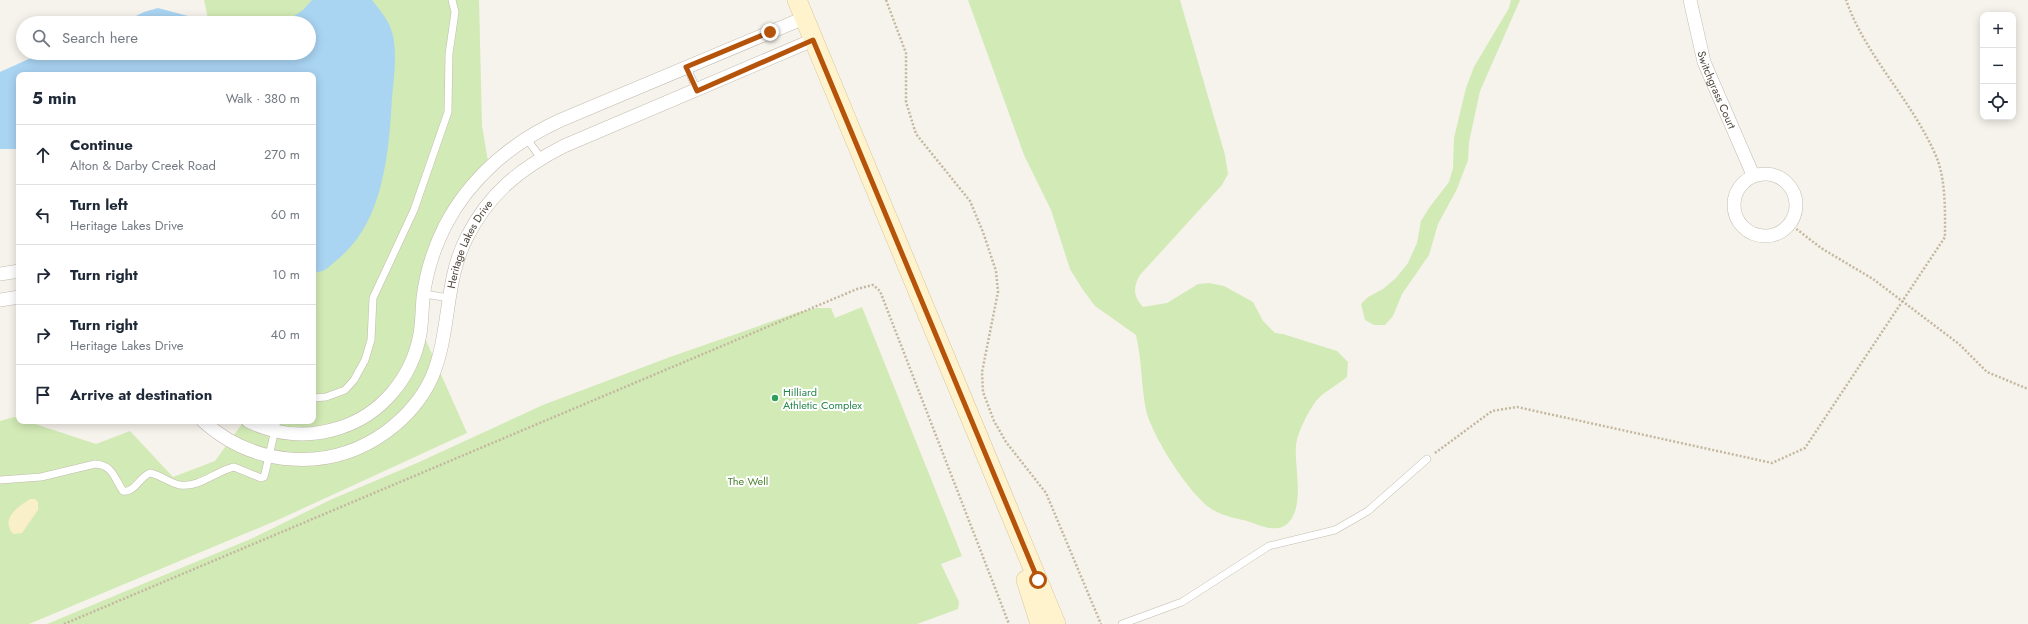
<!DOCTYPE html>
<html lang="en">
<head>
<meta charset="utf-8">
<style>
  :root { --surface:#fff; --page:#f2f2f3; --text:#1f2937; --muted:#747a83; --line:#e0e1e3 }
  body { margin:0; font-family:Jost,sans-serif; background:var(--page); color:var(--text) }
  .controls { position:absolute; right:12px; top:12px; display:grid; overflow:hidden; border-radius:8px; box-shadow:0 2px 10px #0003 }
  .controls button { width:36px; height:36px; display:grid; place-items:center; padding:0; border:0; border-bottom:1px solid var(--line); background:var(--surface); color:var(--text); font:20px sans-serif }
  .stop { position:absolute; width:12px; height:12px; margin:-9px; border:3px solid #b45309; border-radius:50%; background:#fff }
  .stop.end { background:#b45309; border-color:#fff; box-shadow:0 1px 4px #0008 }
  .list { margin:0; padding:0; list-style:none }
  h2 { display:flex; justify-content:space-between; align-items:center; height:52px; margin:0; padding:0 16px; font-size:17px }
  h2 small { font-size:13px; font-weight:400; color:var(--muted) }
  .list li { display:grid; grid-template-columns:26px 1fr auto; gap:12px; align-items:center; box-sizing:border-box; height:60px; padding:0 16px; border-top:1px solid var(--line) }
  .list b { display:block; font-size:15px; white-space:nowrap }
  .list p { margin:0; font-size:13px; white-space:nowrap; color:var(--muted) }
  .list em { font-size:13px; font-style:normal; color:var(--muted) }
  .icon { flex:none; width:22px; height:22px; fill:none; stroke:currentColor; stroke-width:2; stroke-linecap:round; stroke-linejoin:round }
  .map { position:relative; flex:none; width:2028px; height:624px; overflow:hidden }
  .search { position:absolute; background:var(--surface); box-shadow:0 2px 10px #0003; left:16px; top:16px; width:300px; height:44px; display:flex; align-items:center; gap:10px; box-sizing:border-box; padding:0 14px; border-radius:22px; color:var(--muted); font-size:15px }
  .panel { position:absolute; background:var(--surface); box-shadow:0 2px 10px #0003; left:16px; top:72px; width:300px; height:352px; border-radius:8px }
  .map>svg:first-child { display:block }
  .green { fill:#d2eab5 }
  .sand { fill:#f9efc9 }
  .water { fill:#a9d4f2 }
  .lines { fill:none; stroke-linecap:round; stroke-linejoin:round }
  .service-casing { stroke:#c2bbae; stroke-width:8 }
  .minor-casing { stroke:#c2bbae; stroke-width:14 }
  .secondary-casing { stroke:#d6c79b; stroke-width:20 }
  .path { stroke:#c4b79f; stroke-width:2.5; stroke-dasharray:2 2; stroke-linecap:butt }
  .service { stroke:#fff; stroke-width:7 }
  .minor { stroke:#fff; stroke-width:13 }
  .secondary { stroke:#fff3cd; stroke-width:19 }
  .route { stroke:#b45309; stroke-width:5 }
  .leisure-dot { fill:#2e9e5b; stroke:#fff; stroke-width:1.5 }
  .labels { text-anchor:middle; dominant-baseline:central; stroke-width:4; stroke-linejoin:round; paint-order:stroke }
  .street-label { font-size:11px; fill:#4b4439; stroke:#fff }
  .leisure-label { font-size:11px; fill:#27864d; stroke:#fff; text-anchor:start }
  .park-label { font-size:11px; fill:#4a7f2a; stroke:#fff }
</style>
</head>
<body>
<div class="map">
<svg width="2028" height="624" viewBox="0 0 2028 624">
  <rect width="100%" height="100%" fill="#f6f3ec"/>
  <g class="green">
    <path d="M204,0H479L482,126L489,167L445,226L420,327L467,433L280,519L29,624H0V421L14,417L19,418V421H26L96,444L130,431L173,477L215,461L244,421H313V284L316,273L313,272V75L309,53V23H209Z"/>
    <path d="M968,0H1180L1225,155L1228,174L1222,185L1140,275C1133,287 1133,296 1143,307L1167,303L1198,284L1209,283L1224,286L1253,302L1263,321L1275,333L1283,334L1337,351L1348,362L1347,377C1339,384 1322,393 1316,401C1308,412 1298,431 1296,445C1294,466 1305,504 1289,522C1279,534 1261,526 1250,522C1237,518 1225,517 1213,510C1190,496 1152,436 1146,410C1141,385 1142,360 1136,335L1095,306L1083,290L1070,269L1051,210L1024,155Z"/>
    <path d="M1511,0H1520L1480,91L1469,142L1468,160L1457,189L1438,224L1429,255L1402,294L1393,316L1385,325H1374L1365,320L1361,304L1368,297L1383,289L1396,278L1408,263L1417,243L1421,221L1429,208L1449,182L1453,168L1454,138L1466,88L1474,67L1509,8Z"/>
    <path d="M862,307L962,556L941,564L959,602L958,609L917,624H47L253,538L330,500L417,463L543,405L670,357L796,313L817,308H831L835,318Z"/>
  </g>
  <path class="sand" d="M30,499H35L38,502V510L22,533L13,534C0,518 18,507 30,499Z"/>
  <g class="water">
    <path d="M312,0H372C381,12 390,21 393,36C397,56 394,77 392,97C389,151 384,222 338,259C329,266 326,273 313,272V75H19V149H0V72L42,53H309V23H284L303,10Z"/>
    <path d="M158,8L188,16L202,23H122L144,12Z"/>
  </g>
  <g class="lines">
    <defs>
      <g id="service">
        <path d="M687,67L697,91"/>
        <path d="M526,138L541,158"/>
        <path d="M424,294L449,298"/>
        <path d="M313,398L326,397L345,390L354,380L365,360L371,340L373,298L414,210L448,112L449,54L455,12L452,0"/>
        <path d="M0,480L41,477L95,464C113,465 114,478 123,491C135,493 139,477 150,473C161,475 169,483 180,485C199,488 216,471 234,467L261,478L264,477L266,469L277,421"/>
        <path d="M1122,624L1182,602L1269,546L1335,530L1368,511L1427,459"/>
      </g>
      <g id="minor">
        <path id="s1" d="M1690,0L1704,62L1753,175"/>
        <circle cx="1765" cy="205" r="31"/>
        <path d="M0,274L19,271"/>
        <path d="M0,300L19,297"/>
        <path id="s2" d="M203,421C254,467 329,473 386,432C405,418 422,399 432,377C451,332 444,281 467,237C489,193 521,168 564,146L813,40"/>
        <path d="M248,421C276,435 308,438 339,428C381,415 412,378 420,334C422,323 422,310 423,298C426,273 434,248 445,226C470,178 512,142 561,120L804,18"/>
      </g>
      <g id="secondary">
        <path d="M797,0L1056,624"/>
        <path d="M1026,580L1040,624"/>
      </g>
    </defs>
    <use href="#service" class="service-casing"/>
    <use href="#minor" class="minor-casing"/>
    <use href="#secondary" class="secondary-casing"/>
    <g class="path">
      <path d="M886,0L906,53V102L916,134L970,201L983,232L996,271L998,292L982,372L983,392L994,421L1006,442L1046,493L1101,624"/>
      <path d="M1790,224L1821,248L1873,279L1959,344L1987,372L2028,389"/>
      <path d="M1435,453L1492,411L1517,407L1772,463L1805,448L1945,237C1945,211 1946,179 1936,156C1912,100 1866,57 1846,0"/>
      <path d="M64,624L857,289L873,285L880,291L1009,624"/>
    </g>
    <use href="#service" class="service"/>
    <use href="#minor" class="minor"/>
    <use href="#secondary" class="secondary"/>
  </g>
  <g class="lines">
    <path class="route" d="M770,32L686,67L697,91L813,40L1038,580"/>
  </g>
  <circle class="leisure-dot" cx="775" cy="398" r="4"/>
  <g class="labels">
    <g class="street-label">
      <text stroke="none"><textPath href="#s1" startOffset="94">Switchgrass Court</textPath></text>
      <text stroke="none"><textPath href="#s2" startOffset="410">Heritage Lakes Drive</textPath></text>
    </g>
    <g class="leisure-label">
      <text x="783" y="392">Hilliard<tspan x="783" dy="13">Athletic Complex</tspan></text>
    </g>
    <g class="park-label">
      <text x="748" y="481">The Well</text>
    </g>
  </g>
</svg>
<div class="controls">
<button>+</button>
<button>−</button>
<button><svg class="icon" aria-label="locate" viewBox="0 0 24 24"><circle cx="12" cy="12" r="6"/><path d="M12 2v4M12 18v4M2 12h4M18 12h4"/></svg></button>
</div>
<div class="stop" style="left:1038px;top:580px"></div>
<div class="stop end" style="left:770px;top:32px"></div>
<div class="search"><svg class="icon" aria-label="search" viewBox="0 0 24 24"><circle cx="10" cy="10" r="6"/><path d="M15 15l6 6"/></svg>Search here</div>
<section class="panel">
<h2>5 min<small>Walk · 380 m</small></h2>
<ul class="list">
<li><svg class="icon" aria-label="ahead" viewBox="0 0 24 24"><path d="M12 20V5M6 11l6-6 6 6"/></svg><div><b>Continue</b><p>Alton &amp; Darby Creek Road</p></div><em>270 m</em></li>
<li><svg class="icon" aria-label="left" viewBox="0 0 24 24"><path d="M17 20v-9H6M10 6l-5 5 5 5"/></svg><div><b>Turn left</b><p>Heritage Lakes Drive</p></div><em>60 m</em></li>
<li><svg class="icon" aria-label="right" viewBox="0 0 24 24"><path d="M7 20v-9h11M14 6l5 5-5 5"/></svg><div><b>Turn right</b></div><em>10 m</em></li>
<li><svg class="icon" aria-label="right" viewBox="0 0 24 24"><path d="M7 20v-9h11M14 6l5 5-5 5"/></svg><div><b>Turn right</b><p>Heritage Lakes Drive</p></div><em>40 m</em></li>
<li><svg class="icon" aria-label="arrive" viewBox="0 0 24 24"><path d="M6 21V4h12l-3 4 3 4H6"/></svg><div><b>Arrive at destination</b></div></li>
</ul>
</section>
</div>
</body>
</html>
